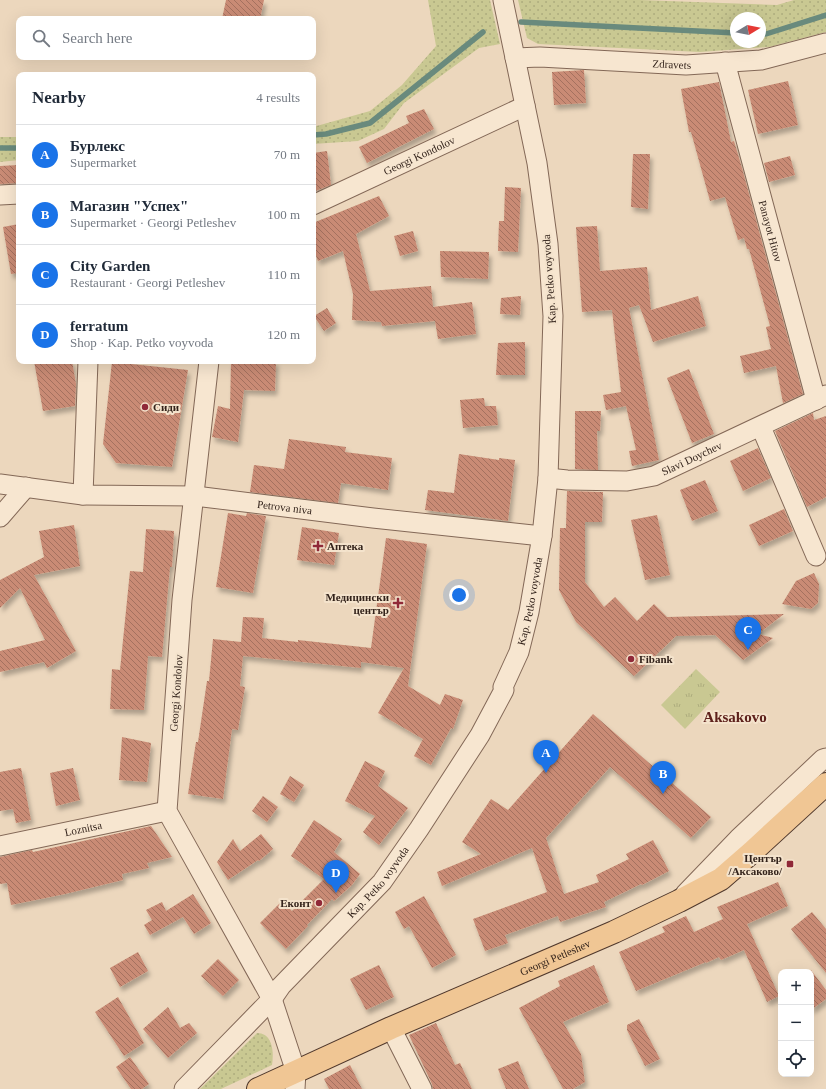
<!DOCTYPE html>
<html lang="en">
<head>
<meta charset="utf-8">
<style>
  :root { --surface:#fff; --page:#f2f2f3; --text:#1f2937; --muted:#747a83; --line:#e0e1e3; --accent:#1a73e8 }
  body { margin:0; font-family:"Times New Roman",serif; background:var(--page); color:var(--text) }
  .controls { position:absolute; right:12px; bottom:12px; display:grid; overflow:hidden; border-radius:8px; box-shadow:0 4px 16px #0002 }
  .controls button { width:36px; height:36px; display:grid; place-items:center; padding:0; border:0; border-bottom:1px solid var(--line); background:var(--surface); color:var(--text); font:20px sans-serif }
  .compass { position:absolute; left:730px; top:12px; width:36px; height:36px; border-radius:50%; background:var(--surface); box-shadow:0 4px 16px #0002; rotate:80deg }
  .you { position:absolute; left:459px; top:595px; width:14px; height:14px; margin:-10px; border:3px solid #fff; border-radius:50%; background:#1a73e8; box-shadow:0 0 0 6px #1a73e833 }
  .badge { display:grid; place-items:center; width:26px; height:26px; border-radius:50%; background:var(--accent); color:#fff; font-size:13px; font-weight:700 }
  .pin { position:absolute; translate:-50% -33px; filter:drop-shadow(0 1px 2px #0008) }
  .pin::after { content:''; position:absolute; top:21px; width:14px; height:12px; background:inherit; clip-path:polygon(0 0,100% 0,50% 100%) }
  .list { margin:0; padding:0; list-style:none }
  h2 { display:flex; justify-content:space-between; align-items:center; height:52px; margin:0; padding:0 16px; font-size:17px }
  h2 small { font-size:13px; font-weight:400; color:var(--muted) }
  .list li { display:grid; grid-template-columns:26px 1fr auto; gap:12px; align-items:center; box-sizing:border-box; height:60px; padding:0 16px; border-top:1px solid var(--line) }
  .list b { display:block; font-size:15px; white-space:nowrap }
  .list p { margin:0; font-size:13px; white-space:nowrap; color:var(--muted) }
  .list em { font-size:13px; font-style:normal; color:var(--muted) }
  .icon { flex:none; width:22px; height:22px; fill:none; stroke:currentColor; stroke-width:2; stroke-linecap:round; stroke-linejoin:round }
  .map { position:relative; flex:none; width:826px; height:1089px; overflow:hidden }
  .search { position:absolute; background:var(--surface); box-shadow:0 4px 16px #0002; left:16px; top:16px; width:300px; height:44px; display:flex; align-items:center; gap:10px; box-sizing:border-box; padding:0 14px; border-radius:8px; color:var(--muted); font-size:15px }
  .panel { position:absolute; background:var(--surface); box-shadow:0 4px 16px #0002; left:16px; top:72px; width:300px; height:292px; border-radius:8px }
  .map>svg:first-child { display:block }
  .grass { fill:url(#grass-dots); fill-rule:evenodd }
  .park { fill:url(#park-tufts) }
  .lines { fill:none; stroke-linecap:round; stroke-linejoin:round }
  .stream { stroke:#698a7d; stroke-width:5.5 }
  .building { fill:url(#building-back-hatch); filter:url(#shadow) }
  .minor-casing { stroke:#836857; stroke-width:21 }
  .major-casing { stroke:#50382c; stroke-width:24 }
  .minor { stroke:#f7e6d0; stroke-width:19 }
  .major { stroke:#f0c694; stroke-width:22 }
  .poi-dot { fill:#902938; stroke:#f4e3cc; stroke-width:1.5 }
  .labels { text-anchor:middle; dominant-baseline:central; stroke-width:4; stroke-linejoin:round; paint-order:stroke }
  .street-label { font-size:11px; fill:#33231b; stroke:#f4e3cc }
  .poi-label { font-size:11px; font-weight:bold; fill:#33231b; stroke:#f4e3cc; text-anchor:start }
  .district-label { font-size:15px; font-weight:bold; fill:#5e211c; stroke:#f4e3cc }
</style>
</head>
<body>
<div class="map">
<svg width="826" height="1089" viewBox="0 0 826 1089">
  <defs>
    <pattern id="grass-dots" width="8" height="8" patternUnits="userSpaceOnUse"><rect width="8" height="8" fill="#c9c892"/><path d="M2 2h.1M6 6h.1" fill="none" stroke="#adac7d" stroke-width="1.8" stroke-linecap="round"/></pattern>
    <pattern id="park-tufts" width="24" height="20" patternUnits="userSpaceOnUse"><rect width="24" height="20" fill="#c9c892"/><path d="M3 7l-1-3M5 7V3M7 7l1-3M15 17l-1-3M17 17v-4M19 17l1-3" fill="none" stroke="#adac7d"/></pattern>
    <pattern id="building-back-hatch" width="6" height="6" patternUnits="userSpaceOnUse"><rect width="6" height="6" fill="#c98b74"/><path d="M-1 5l2 2M0 0l6 6M5-1l2 2" fill="none" stroke="#a4715e"/></pattern>
    <filter id="shadow"><feDropShadow dx="2.5" dy="4.5" stdDeviation="2" flood-color="#0004"/></filter>
  </defs>
  <rect width="100%" height="100%" fill="#ecd7bd"/>
  <g class="grass">
    <path d="M428,0H490L500,44L479,48L404,103L384,129L358,141L313,144V127L370,111L402,85L436,46Z"/>
    <path d="M640,0L777,5L794,0H826V32L769,47L700,52L538,44L527,38L518,0ZM736,18H760V42H736Z"/>
    <path d="M0,137H19V160L0,162Z"/>
    <path d="M257,1033C273,1033 274,1053 272,1065L221,1089H200Z"/>
  </g>
  <path class="park" d="M696,669L720,692L685,729L661,705Z"/>
  <g class="lines">
    <g class="stream">
      <path d="M521,22L736,33"/>
      <path d="M760,34H766L826,15"/>
      <path d="M313,135L326,134L370,123L483,32"/>
      <path d="M0,148H19"/>
    </g>
  </g>
  <g class="building">
    <path d="M226,0H264L260,19H222Z"/>
    <path d="M584,70L586,103L554,105L552,72Z"/>
    <path d="M788,81L798,125L758,134L748,90Z"/>
    <path d="M719,82L731,142L734,141L742,168L803,394L783,403L776,366L744,373L740,356L771,349L766,327L770,326L749,249H747L744,238L738,240L725,197L710,201L691,132H689L681,89Z"/>
    <path d="M424,109L434,129L367,163L359,147L409,123L406,116Z"/>
    <path d="M327,151L331,185L313,192V153Z"/>
    <path d="M633,154H650L648,209L631,207Z"/>
    <path d="M790,156L795,175L769,182L764,163Z"/>
    <path d="M19,165V183L0,184V166Z"/>
    <path d="M505,187L521,188L518,252L498,251L499,221H504Z"/>
    <path d="M379,196L389,216L356,234L370,291L431,286L433,307L472,302L476,334L438,339L435,321L382,326L381,322L352,320L353,294L343,251L318,261L313,248V223Z"/>
    <path d="M19,224V273L11,274L3,227Z"/>
    <path d="M597,226L600,271L647,267L651,310L698,296L706,326L653,342L639,305L629,308L659,460L632,466L629,451L636,450L626,406L606,410L603,395L621,392L612,310L582,312L576,227Z"/>
    <path d="M413,231L418,251L400,256L394,236Z"/>
    <path d="M440,251L489,252L488,279L441,277Z"/>
    <path d="M521,296L520,315L500,314L501,298Z"/>
    <path d="M327,308L336,323L324,331L314,316Z"/>
    <path d="M525,342V375H496L498,343Z"/>
    <path d="M34,361H72L76,384L75,406L43,411Z"/>
    <path d="M231,361H276L275,391L244,390L238,442L212,437L218,406L230,409Z"/>
    <path d="M112,362L188,370L172,467L116,463L103,444Z"/>
    <path d="M689,369L714,434L692,443L667,378Z"/>
    <path d="M484,398L485,406H496L498,425L463,428L460,400Z"/>
    <path d="M575,411H601L600,431H597L598,470L575,469Z"/>
    <path d="M813,413L814,420L826,416V497L807,507L775,431Z"/>
    <path d="M289,439L346,447L345,452L392,458L388,490L341,483L338,503L250,492L254,465L284,469Z"/>
    <path d="M758,448L771,478L743,491L730,461Z"/>
    <path d="M459,454L499,460V458L515,460L508,521L425,510L428,490L454,493Z"/>
    <path d="M705,480L718,511L692,521L680,490Z"/>
    <path d="M567,491L603,492L602,522H585V582L604,607L615,597L637,621L654,604L667,617L784,614L758,634L773,638L743,660L715,635L676,636L634,676L576,622L559,590L560,528H566Z"/>
    <path d="M784,509L793,531L759,546L749,525Z"/>
    <path d="M228,513L246,516L247,513L266,516L253,593L216,587Z"/>
    <path d="M657,515L670,575L645,580L631,520Z"/>
    <path d="M74,525L80,566L34,575L76,651L47,668L44,662L0,672V651L45,640L20,588L0,608V580L44,557L39,531Z"/>
    <path d="M302,527L339,533L334,565L297,560Z"/>
    <path d="M146,529L174,531L172,567H170L162,657L148,656L144,710L110,709L112,669L120,670L130,571L143,572Z"/>
    <path d="M386,538L427,544L408,686L440,705L445,694L463,700L453,729L451,728L431,765L414,756L423,739L378,713L404,668L361,662V668L243,656L240,686L245,687L238,730L232,729L223,799L188,794L196,742H198L207,681H209L213,639L241,642L243,617L264,618L262,638L298,642V640L371,648Z"/>
    <path d="M814,573L819,584L818,603L811,609L782,604L796,581Z"/>
    <path d="M593,714L711,817L691,838L610,767L546,838L564,894L599,882L596,875L629,859L626,854L653,840L669,871L642,885L641,884L604,902L606,907L560,922L558,916L505,935L508,943L485,951L473,919L547,892L532,848L442,886L437,872L481,854L462,842L491,799L508,810Z"/>
    <path d="M122,737L151,743L147,782L119,780Z"/>
    <path d="M365,761L385,771L378,786L408,808L379,845L363,832L375,816L345,801Z"/>
    <path d="M21,768L31,820L16,823L13,809L0,811V772Z"/>
    <path d="M73,768L80,800L56,806L50,773Z"/>
    <path d="M290,776L304,785L294,802L280,794Z"/>
    <path d="M263,796L278,807L267,822L252,811Z"/>
    <path d="M314,820L342,839L334,852L360,874L352,885L334,901L332,899L307,925L308,926L286,949L260,923L282,901L292,911L324,879L291,856Z"/>
    <path d="M151,826L172,857L147,863L149,868L122,874L123,880L65,894L11,905L7,883L0,884V857L32,850L33,852Z"/>
    <path d="M261,834L273,849L259,861L258,860L228,880L217,862L233,839L240,851Z"/>
    <path d="M778,882L788,906L747,924L779,996L767,1002L744,950L721,960L719,957L706,963V962L636,991L619,952L665,932L662,927L686,916L694,932L723,919L717,907Z"/>
    <path d="M193,894L211,923L194,934L183,917L150,935L144,925L152,920L146,910L162,902L166,911Z"/>
    <path d="M424,896L456,955L432,968L409,926L404,929L395,912Z"/>
    <path d="M812,912L826,929V973L791,929Z"/>
    <path d="M138,952L148,971L120,987L110,968Z"/>
    <path d="M218,959L239,980L223,996L201,976Z"/>
    <path d="M379,965L394,997L366,1010L350,979Z"/>
    <path d="M594,965L609,1002L563,1022L581,1054L585,1082L573,1089H563L519,1008L560,986L558,981Z"/>
    <path d="M811,970L826,990V999L811,1010Z"/>
    <path d="M118,997L144,1043L124,1056L95,1012Z"/>
    <path d="M168,1007L180,1028L189,1023L197,1033L168,1058L143,1029Z"/>
    <path d="M639,1019L660,1059L645,1066L627,1030V1025Z"/>
    <path d="M436,1023L455,1065L460,1063L472,1089H433L432,1084L409,1035Z"/>
    <path d="M130,1057L149,1084L142,1089H131L116,1067Z"/>
    <path d="M518,1061L529,1089H506L498,1069Z"/>
    <path d="M350,1065L362,1089H329L324,1079Z"/>
  </g>
  <g class="lines">
    <defs>
      <g id="minor">
        <path id="s1" d="M515,58L540,57L686,65L761,60L826,43"/>
        <path id="s2" d="M725,62L816,400"/>
        <path d="M0,195L19,194"/>
        <path id="s3" d="M313,205L525,106"/>
        <path d="M209,361L182,600L167,811L272,999L296,1072L295,1089"/>
        <path d="M761,427L816,556"/>
        <path id="s4" d="M548,478L567,480L627,481L654,476L826,395"/>
        <path id="s5" d="M0,484L83,495L195,496L373,518L542,536"/>
        <path d="M83,495L88,361"/>
        <path d="M0,517L26,487"/>
        <path id="s6" d="M0,846L167,811"/>
        <path d="M685,894L738,839L823,759L826,758"/>
        <path d="M391,1028L422,1089"/>
        <path id="s7" d="M184,1089L272,999L281,986L382,882L419,829L480,735L504,690L503,687L519,652L529,612L542,536L548,478L553,316L548,244L537,163L503,0"/>
      </g>
      <g id="major">
        <path id="s8" d="M258,1089L391,1028L614,932L679,901L721,879L752,852L826,784"/>
      </g>
    </defs>
    <use href="#minor" class="minor-casing"/>
    <use href="#major" class="major-casing"/>
    <use href="#minor" class="minor"/>
    <use href="#major" class="major"/>
  </g>
  <g class="poi-dot">
    <circle cx="145" cy="407" r="4"/>
    <path d="M316 540h4v4h4v4h-4v4h-4v-4h-4v-4h4z"/>
    <path d="M396 597h4v4h4v4h-4v4h-4v-4h-4v-4h4z"/>
    <circle cx="631" cy="659" r="4"/>
    <rect x="786" y="860" width="8" height="8" rx="2"/>
    <circle cx="319" cy="903" r="4"/>
  </g>
  <g class="labels">
    <g class="street-label">
      <text stroke="none"><textPath href="#s1" startOffset="157">Zdravets</textPath></text>
      <text stroke="none"><textPath href="#s3" startOffset="117">Georgi Kondolov</textPath></text>
      <text stroke="none"><textPath href="#s2" startOffset="175">Panayot Hitov</textPath></text>
      <text transform="translate(549 279) rotate(-94)">Kap. Petko voyvoda</text>
      <text stroke="none"><textPath href="#s4" startOffset="148">Slavi Doychev</textPath></text>
      <text stroke="none"><textPath href="#s5" startOffset="286">Petrova niva</textPath></text>
      <text stroke="none"><textPath href="#s7" startOffset="608">Kap. Petko voyvoda</textPath></text>
      <text transform="translate(176 693) rotate(-86)">Georgi Kondolov</text>
      <text stroke="none"><textPath href="#s6" startOffset="85">Loznitsa</textPath></text>
      <text stroke="none"><textPath href="#s7" startOffset="284">Kap. Petko voyvoda</textPath></text>
      <text stroke="none"><textPath href="#s8" startOffset="325">Georgi Petleshev</textPath></text>
    </g>
    <g class="poi-label">
      <text x="153" y="407">Сиди</text>
      <text x="327" y="546">Аптека</text>
      <text x="389" y="597" text-anchor="end">Медицински<tspan x="389" dy="13">център</tspan></text>
      <text x="639" y="659">Fibank</text>
      <text x="782" y="858" text-anchor="end">Център<tspan x="782" dy="13">/Аксаково/</tspan></text>
      <text x="311" y="903" text-anchor="end">Еконт</text>
    </g>
    <g class="district-label">
      <text x="735" y="717">Aksakovo</text>
    </g>
  </g>
</svg>
<div class="controls">
<button>+</button>
<button>−</button>
<button><svg class="icon" aria-label="locate" viewBox="0 0 24 24"><circle cx="12" cy="12" r="6"/><path d="M12 2v4M12 18v4M2 12h4M18 12h4"/></svg></button>
</div>
<svg class="compass" viewBox="-18 -18 36 36"><path d="M0-13l5 13h-10z" fill="#e53935"/><path d="M0 13l5-13h-10z" fill="#747a83"/></svg>
<div class="you"></div>
<div class="pin badge" style="left:546px;top:773px">A</div>
<div class="pin badge" style="left:663px;top:794px">B</div>
<div class="pin badge" style="left:748px;top:650px">C</div>
<div class="pin badge" style="left:336px;top:893px">D</div>
<div class="search"><svg class="icon" aria-label="search" viewBox="0 0 24 24"><circle cx="10" cy="10" r="6"/><path d="M15 15l6 6"/></svg>Search here</div>
<section class="panel">
<h2>Nearby<small>4 results</small></h2>
<ul class="list">
<li><span class="badge">A</span><div><b>Бурлекс</b><p>Supermarket</p></div><em>70 m</em></li>
<li><span class="badge">B</span><div><b>Магазин &quot;Успех&quot;</b><p>Supermarket · Georgi Petleshev</p></div><em>100 m</em></li>
<li><span class="badge">C</span><div><b>City Garden</b><p>Restaurant · Georgi Petleshev</p></div><em>110 m</em></li>
<li><span class="badge">D</span><div><b>ferratum</b><p>Shop · Kap. Petko voyvoda</p></div><em>120 m</em></li>
</ul>
</section>
</div>
</body>
</html>
